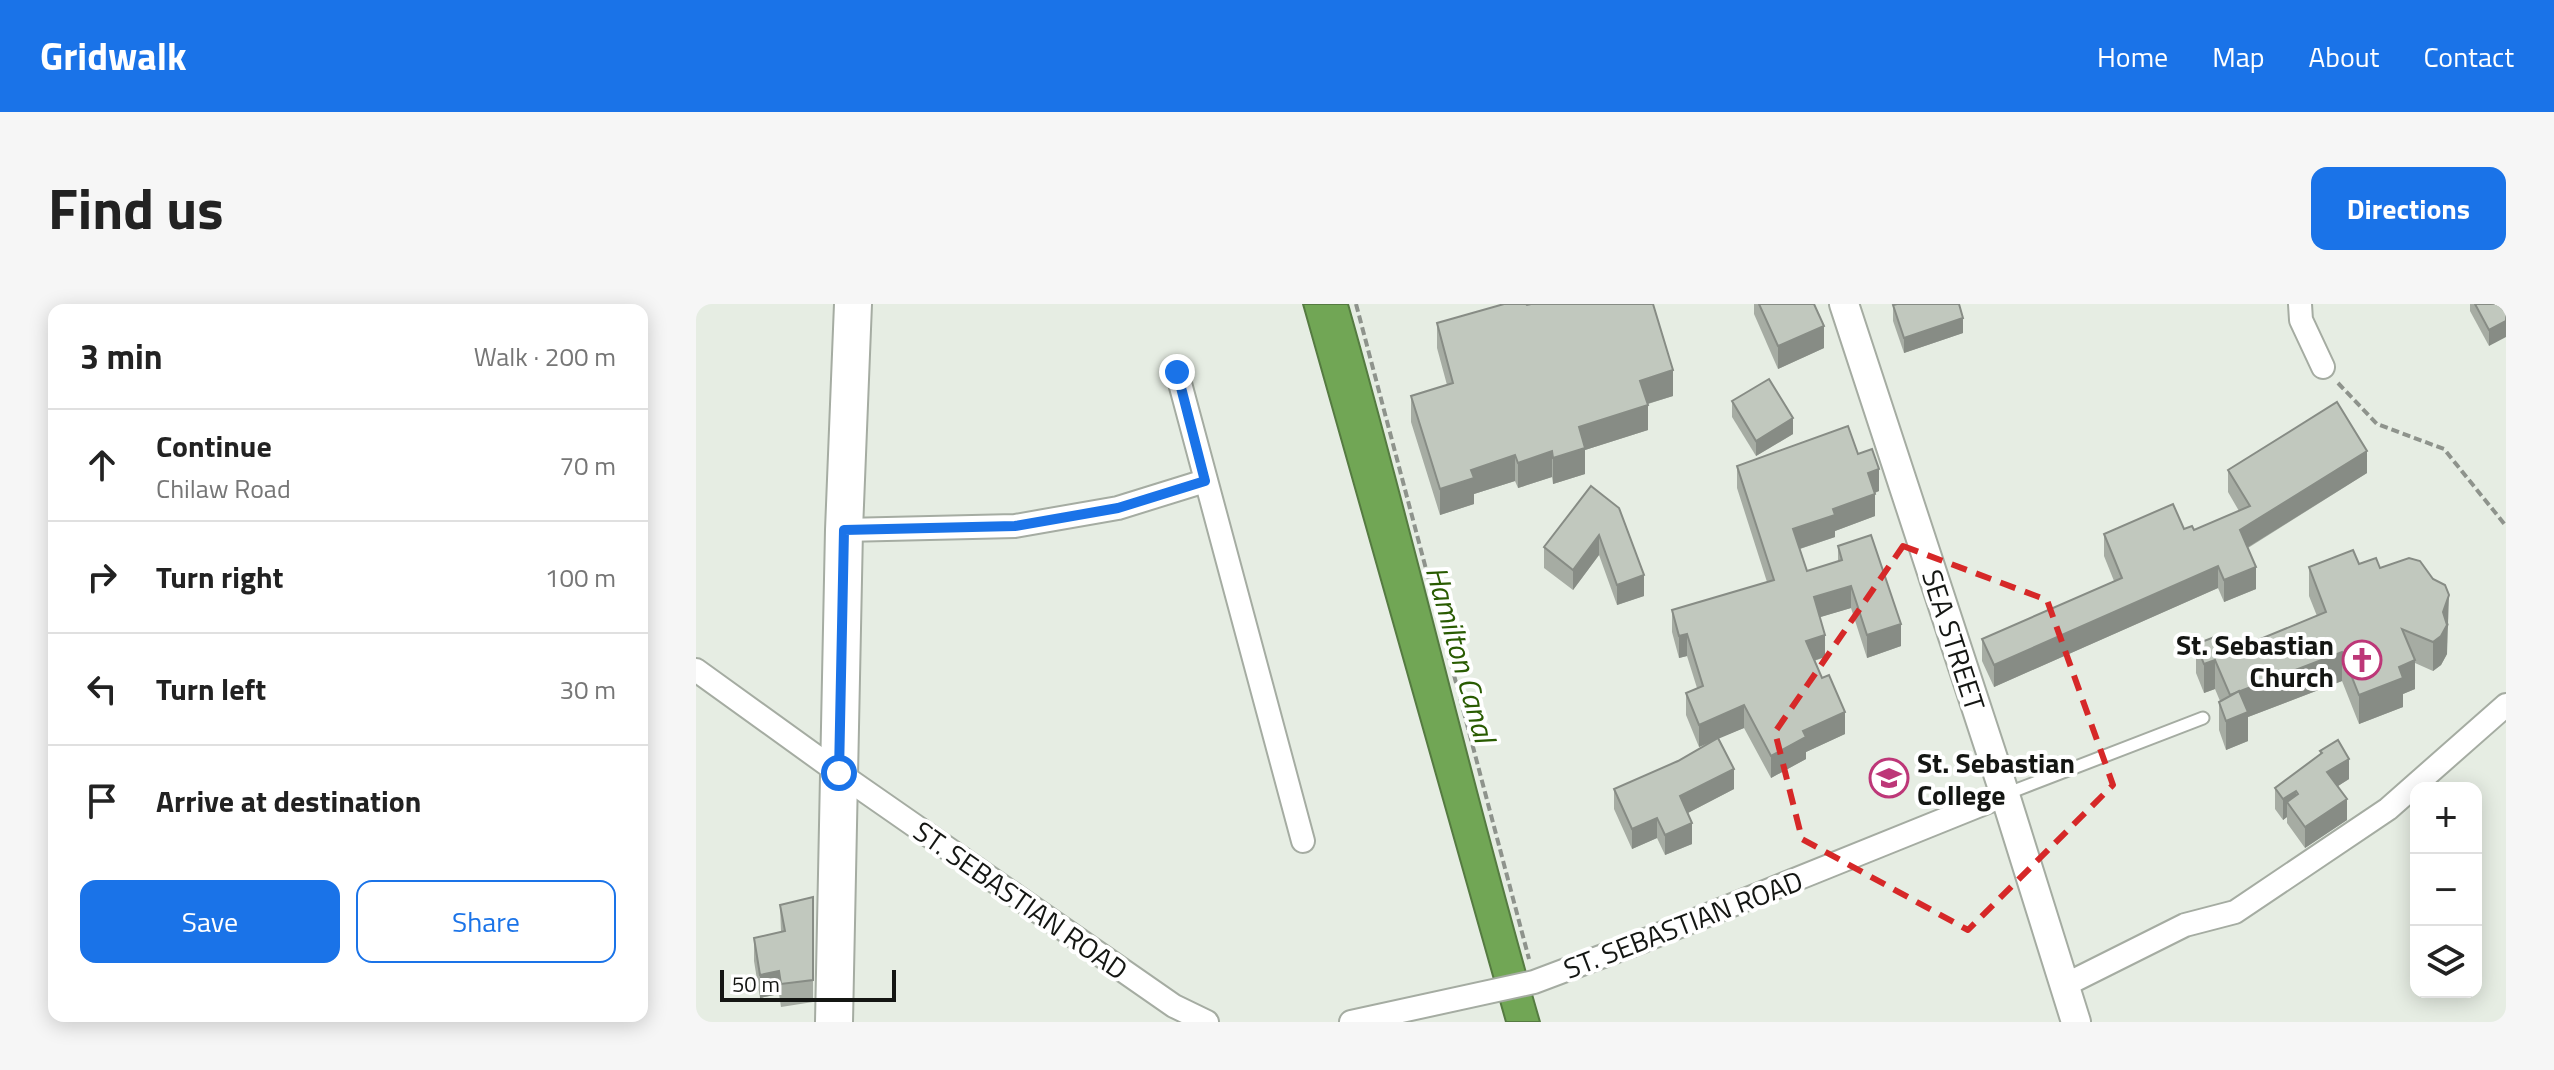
<!DOCTYPE html>
<html lang="en">
<head>
<meta charset="utf-8">
<style>
  :root { --surface:#fff; --page:#f6f6f6; --text:#222; --muted:#767676; --line:#e0e0e0; --accent:#1a73e8 }
  body { margin:0; font-family:"Titillium Web",sans-serif; background:var(--page); color:var(--text) }
  .controls { position:absolute; right:24px; bottom:24px; display:grid; overflow:hidden; border-radius:16px; box-shadow:0 4px 20px #0003 }
  .controls button { width:72px; height:72px; display:grid; place-items:center; padding:0; border:0; border-bottom:2px solid var(--line); background:var(--surface); color:var(--text); font:40px sans-serif }
  .scale { position:absolute; left:24px; bottom:20px; width:176px; box-sizing:border-box; padding-left:8px; border:4px solid #141613; border-top:0; font-size:22px; line-height:28px; white-space:nowrap; color:#141613; -webkit-text-stroke:6px #fff; paint-order:stroke }
  .stop { position:absolute; width:24px; height:24px; margin:-18px; border:6px solid #1a73e8; border-radius:50%; background:#fff }
  .stop.end { background:#1a73e8; border-color:#fff; box-shadow:0 2px 8px #0008 }
  .list { margin:0; padding:0; list-style:none }
  h2 { display:flex; justify-content:space-between; align-items:center; height:104px; margin:0; padding:0 32px; font-size:34px }
  h2 small { font-size:26px; font-weight:400; color:var(--muted) }
  .list li { display:grid; grid-template-columns:52px 1fr auto; gap:24px; align-items:center; box-sizing:border-box; height:112px; padding:0 32px; border-top:2px solid var(--line) }
  .list b { display:block; font-size:30px; white-space:nowrap }
  .list p { margin:0; font-size:26px; white-space:nowrap; color:var(--muted) }
  .list em { font-size:26px; font-style:normal; color:var(--muted) }
  .actions { display:flex; gap:16px; padding:24px 32px }
  .actions a { flex:1; padding:18px 0; border:2px solid var(--accent); border-radius:16px; text-align:center; font-size:28px; color:var(--accent) }
  .actions .main { background:var(--accent); color:#fff }
  .icon { flex:none; width:44px; height:44px; fill:none; stroke:currentColor; stroke-width:2; stroke-linecap:round; stroke-linejoin:round }
  .map { position:relative; flex:none; width:1810px; height:718px; overflow:hidden; border-radius:16px }
  header { display:flex; align-items:center; gap:48px; box-sizing:border-box; height:112px; padding:0 40px; background:var(--accent); color:#fff }
  header strong { font-size:38px }
  nav { display:flex; gap:44px; margin-inline-start:auto; font-size:28px }
  .intro { display:flex; align-items:center; justify-content:space-between; box-sizing:border-box; height:192px; padding:0 48px }
  h1 { margin:0; font-size:56px }
  .button { padding:20px 36px; border-radius:16px; background:var(--accent); color:#fff; font-size:28px; font-weight:700 }
  main { display:flex; gap:48px; padding:0 48px }
  aside { flex:1; background:var(--surface); border-radius:16px; box-shadow:0 4px 20px #0003 }
  .map>svg:first-child { display:block }
  .water { fill:#71a655; stroke:#557b41; stroke-width:2 }
  .lines { fill:none; stroke-linecap:round; stroke-linejoin:round }
  .service-casing { stroke:#a5aca2; stroke-width:15 }
  .minor-casing { stroke:#a5aca2; stroke-width:26 }
  .tertiary-casing { stroke:#a5aca2; stroke-width:32 }
  .primary-casing { stroke:#a5aca2; stroke-width:40 }
  .path { stroke:#8e938c; stroke-width:4; stroke-dasharray:8 4; stroke-linecap:butt }
  .service { stroke:#fff; stroke-width:11 }
  .minor { stroke:#fff; stroke-width:22 }
  .tertiary { stroke:#fff; stroke-width:28 }
  .primary { stroke:#fff; stroke-width:36 }
  .wall { fill:#a6aca3 }
  .shaded-wall { fill:#878c85 }
  .building { fill:#c1c8be; stroke:#878c85; stroke-width:2 }
  .route { stroke:#1a73e8; stroke-width:10 }
  .marked { fill:none; stroke:#d62828; stroke-width:6; stroke-dasharray:16 10; stroke-linejoin:round }
  .labels { text-anchor:middle; dominant-baseline:central; stroke-width:8; stroke-linejoin:round; paint-order:stroke }
  .street-label { font-size:28px; fill:#141613; stroke:#fff }
  .poi-label { font-size:28px; font-weight:bold; fill:#141613; stroke:#fff; text-anchor:end }
  .water-label { font-size:30px; font-style:italic; fill:#295b01; stroke:#fff }
</style>
</head>
<body>
<header>
<strong>Gridwalk</strong>
<nav><a>Home</a><a>Map</a><a>About</a><a>Contact</a></nav>
</header>
<div class="intro"><h1>Find us</h1><a class="button">Directions</a></div>
<main>
<aside>
<h2>3 min<small>Walk · 200 m</small></h2>
<ul class="list">
<li><svg class="icon" aria-label="ahead" viewBox="0 0 24 24"><path d="M12 20V5M6 11l6-6 6 6"/></svg><div><b>Continue</b><p>Chilaw Road</p></div><em>70 m</em></li>
<li><svg class="icon" aria-label="right" viewBox="0 0 24 24"><path d="M7 20v-9h11M14 6l5 5-5 5"/></svg><div><b>Turn right</b></div><em>100 m</em></li>
<li><svg class="icon" aria-label="left" viewBox="0 0 24 24"><path d="M17 20v-9H6M10 6l-5 5 5 5"/></svg><div><b>Turn left</b></div><em>30 m</em></li>
<li><svg class="icon" aria-label="arrive" viewBox="0 0 24 24"><path d="M6 21V4h12l-3 4 3 4H6"/></svg><div><b>Arrive at destination</b></div></li>
</ul>
<div class="actions"><a class="main">Save</a><a>Share</a></div>
</aside>
<div class="map">
<svg width="1810" height="718" viewBox="0 0 1810 718">
  <rect width="100%" height="100%" fill="#e6ede3"/>
  <path class="water" d="M607,0H652C720,238 775,480 844,718H810Z"/>
  <g class="lines">
    <defs>
      <path id="service" d="M1310,490L1507,414"/>
      <g id="minor">
        <path d="M1604,0L1605,16L1627,63"/>
        <path d="M481,68L607,537"/>
        <path d="M148,226L319,222L422,204L509,177"/>
        <path d="M0,366L143,469L478,702L511,718"/>
        <path d="M1369,681L1489,621L1539,608L1692,505L1810,401"/>
        <path d="M655,718L838,678L947,637L1309,491"/>
      </g>
      <path id="tertiary" d="M1148,0L1309,491L1380,718"/>
      <path id="primary" d="M138,718L148,226L157,0"/>
    </defs>
    <use href="#service" class="service-casing"/>
    <use href="#minor" class="minor-casing"/>
    <use href="#tertiary" class="tertiary-casing"/>
    <use href="#primary" class="primary-casing"/>
    <g class="path">
      <path d="M660,0L833,655"/>
      <path d="M1642,79L1681,120L1748,145L1810,222"/>
    </g>
    <use href="#service" class="service"/>
    <use href="#minor" class="minor"/>
    <use href="#tertiary" class="tertiary"/>
    <use href="#primary" class="primary"/>
  </g>
  <g class="wall">
    <path d="M1058,0H1118L1128,44L1082,65L1058,10Z"/>
    <path d="M1774,0H1810L1793,42L1774,7Z"/>
    <path d="M831,1L977,92L952,100V126L889,146V170L857,180L856,173L822,184L819,177L778,190V200L744,211L715,118V92L751,81L741,44V19Z"/>
    <path d="M1197,1L1267,29L1208,49L1197,17Z"/>
    <path d="M1036,97L1097,130L1060,152L1036,113Z"/>
    <path d="M1162,150L1183,187L1179,189V212L1139,227V233L1104,245L1111,267L1142,257V242L1205,342L1171,354L1155,304L1124,313L1129,353L1118,357L1149,430L1110,448V455L1075,474L1048,424L1022,434L1038,485L992,509L996,540L969,551L961,534L936,545L918,505V485L982,457L1016,437L1003,443L990,411V389L1001,384L991,352L983,354L976,328V306L1071,278L1041,184V162Z"/>
    <path d="M1532,166L1671,169L1552,244L1560,285L1528,298L1522,284L1298,383L1286,357V335L1418,277L1408,252V230L1498,226L1543,207L1532,188Z"/>
    <path d="M895,182L948,292L921,301L903,251L877,286L848,264V243Z"/>
    <path d="M1663,260L1684,264L1753,320L1751,325V350L1745,361L1737,367L1719,359V385L1707,390V403L1663,420L1646,377L1552,413V437L1530,446L1523,426V398L1524,397L1519,385L1508,389L1500,369V340L1528,350L1621,312L1613,292V263Z"/>
    <path d="M1624,447L1653,475L1642,482L1651,516L1609,544L1591,519V513L1587,516L1579,505V484L1624,450Z"/>
    <path d="M84,601L117,676V698L85,703L83,690L64,694L58,657V634L85,628Z"/>
  </g>
  <g class="shaded-wall">
    <path d="M1267,14V29L1208,49V34Z"/>
    <path d="M1810,17V33L1793,42V26Z"/>
    <path d="M1128,22V44L1082,65V42Z"/>
    <path d="M977,66V92L944,102V77Z"/>
    <path d="M952,101V126L889,146V170L857,180V154L883,123Z"/>
    <path d="M1097,114V130L1060,152V137Z"/>
    <path d="M856,147V173L822,184V159Z"/>
    <path d="M1671,147V169L1544,248V226Z"/>
    <path d="M819,151V177L778,190V200L744,211V185L775,166Z"/>
    <path d="M1183,165V187L1172,191V169Z"/>
    <path d="M1179,190V212L1139,227V233L1097,247V225L1137,205Z"/>
    <path d="M903,231V251L877,286V266Z"/>
    <path d="M1522,262V284L1298,383V361Z"/>
    <path d="M1560,263V285L1528,298V276Z"/>
    <path d="M948,271V292L921,301V281Z"/>
    <path d="M1155,282V304L1118,315V293Z"/>
    <path d="M1753,291L1751,350L1745,361L1737,367V338Z"/>
    <path d="M1205,320V342L1171,354V331Z"/>
    <path d="M991,330V352L983,354V332Z"/>
    <path d="M1129,331V353L1110,359V337Z"/>
    <path d="M1646,348V377L1552,413V437L1530,446V417L1534,416V391Z"/>
    <path d="M1519,356V385L1508,389V360Z"/>
    <path d="M1719,356V385L1707,390V403L1663,420V391L1703,363Z"/>
    <path d="M1048,401V424L1003,443V421Z"/>
    <path d="M1149,408V430L1110,448V455L1075,474V452L1107,427Z"/>
    <path d="M1653,455V475L1631,489V468Z"/>
    <path d="M1038,465V485L984,513V492Z"/>
    <path d="M1600,487V508L1591,498V513L1587,516V495Z"/>
    <path d="M1651,495V516L1609,544V523Z"/>
    <path d="M961,514V534L936,545V525Z"/>
    <path d="M996,519V540L969,551V531Z"/>
    <path d="M83,667V690L64,694V671Z"/>
  </g>
  <g class="building">
    <path d="M808,0H830L831,1L835,0H957L977,66L944,77L952,101L883,123L889,144L857,154L856,147L822,159L819,151L775,166L778,174L744,185L715,92L757,79L741,19Z"/>
    <path d="M1063,0H1118L1128,22L1082,42Z"/>
    <path d="M1201,0H1263L1267,14L1208,34L1197,1Z"/>
    <path d="M1779,0H1810V17L1793,26Z"/>
    <path d="M1073,75L1097,114L1060,137L1036,97Z"/>
    <path d="M1641,98L1671,147L1544,226L1560,263L1528,276L1522,262L1298,361L1286,335L1426,274L1408,230L1477,200L1488,225L1496,222L1498,226L1554,202L1532,166Z"/>
    <path d="M1152,122L1162,150L1176,145L1183,165L1172,169L1179,190L1137,205L1139,211L1097,225L1111,267L1146,256L1142,242L1175,231L1205,320L1171,331L1155,282L1118,293L1129,331L1110,337L1126,374L1133,371L1149,408L1107,427L1110,433L1075,452L1048,401L1003,421L990,389L1007,382L991,330L983,332L976,306L1078,276L1041,162Z"/>
    <path d="M895,182L923,204L948,271L921,281L903,231L877,266L848,243Z"/>
    <path d="M1657,246L1663,260L1680,254L1684,264L1713,254L1724,257L1737,275L1749,281L1753,291L1747,308L1751,321L1745,332L1737,338L1706,325L1719,356L1703,363L1707,374L1663,391L1646,348L1534,391L1519,356L1508,360L1500,340L1521,332L1528,350L1630,308L1613,263Z"/>
    <path d="M1543,387L1552,408L1530,417L1523,398Z"/>
    <path d="M1022,434L1038,465L984,492L996,519L969,531L961,514L936,525L918,485L982,457Z"/>
    <path d="M1642,436L1653,455L1631,468L1651,495L1609,523L1591,498L1602,490L1600,487L1587,495L1579,484L1626,449L1624,447Z"/>
    <path d="M117,593V676L85,680L83,667L64,671L58,634L89,627L84,601Z"/>
  </g>
  <g class="lines">
    <path class="route" d="M143,469L148,226L319,222L422,204L509,177L481,68"/>
  </g>
  <path class="marked" d="M1207,242L1351,296L1417,481L1272,626L1106,535L1079,428Z"/>
  <defs>
    <symbol id="church-ring" viewBox="-11 -11 22 22"><circle r="9.5" fill="#fff" stroke="#bd3778" stroke-width="1.5"/><path d="M-1.2-6h2.4v3.5h3.3v2.4h-3.3V6h-2.4V-.1h-3.3v-2.4h3.3Z" fill="#bd3778"/></symbol>
    <symbol id="school-ring" viewBox="-11 -11 22 22"><circle r="9.5" fill="#fff" stroke="#bd3778" stroke-width="1.5"/><path d="M0-5L7-2L0 1L-7-2ZM-4 1L0 2.5L4 1V4Q0 6-4 4Z" fill="#bd3778"/></symbol>
  </defs>
  <g fill-rule="evenodd">
    <use href="#church-ring" x="1644" y="334" width="44" height="44"/>
    <use href="#school-ring" x="1171" y="452" width="44" height="44"/>
  </g>
  <g class="labels">
    <g class="street-label">
      <text transform="translate(1258 336) rotate(72)">SEA STREET</text>
      <text transform="translate(325 596) rotate(35)">ST. SEBASTIAN ROAD</text>
      <text transform="translate(987 620) rotate(-21)">ST. SEBASTIAN ROAD</text>
    </g>
    <g class="poi-label">
      <text x="1638" y="340">St. Sebastian<tspan x="1638" dy="32">Church</tspan></text>
      <text x="1221" y="458" text-anchor="start">St. Sebastian<tspan x="1221" dy="32">College</tspan></text>
    </g>
    <g class="water-label">
      <text transform="translate(765 350) rotate(74)">Hamilton Canal</text>
    </g>
  </g>
</svg>
<div class="controls">
<button>+</button>
<button>−</button>
<button><svg class="icon" aria-label="layers" viewBox="0 0 24 24"><path d="M12 4l9 5-9 5-9-5zM3 14l9 5 9-5"/></svg></button>
</div>
<div class="scale">50 m</div>
<div class="stop" style="left:143px;top:469px"></div>
<div class="stop end" style="left:481px;top:68px"></div>
</div>
</main>
</body>
</html>
